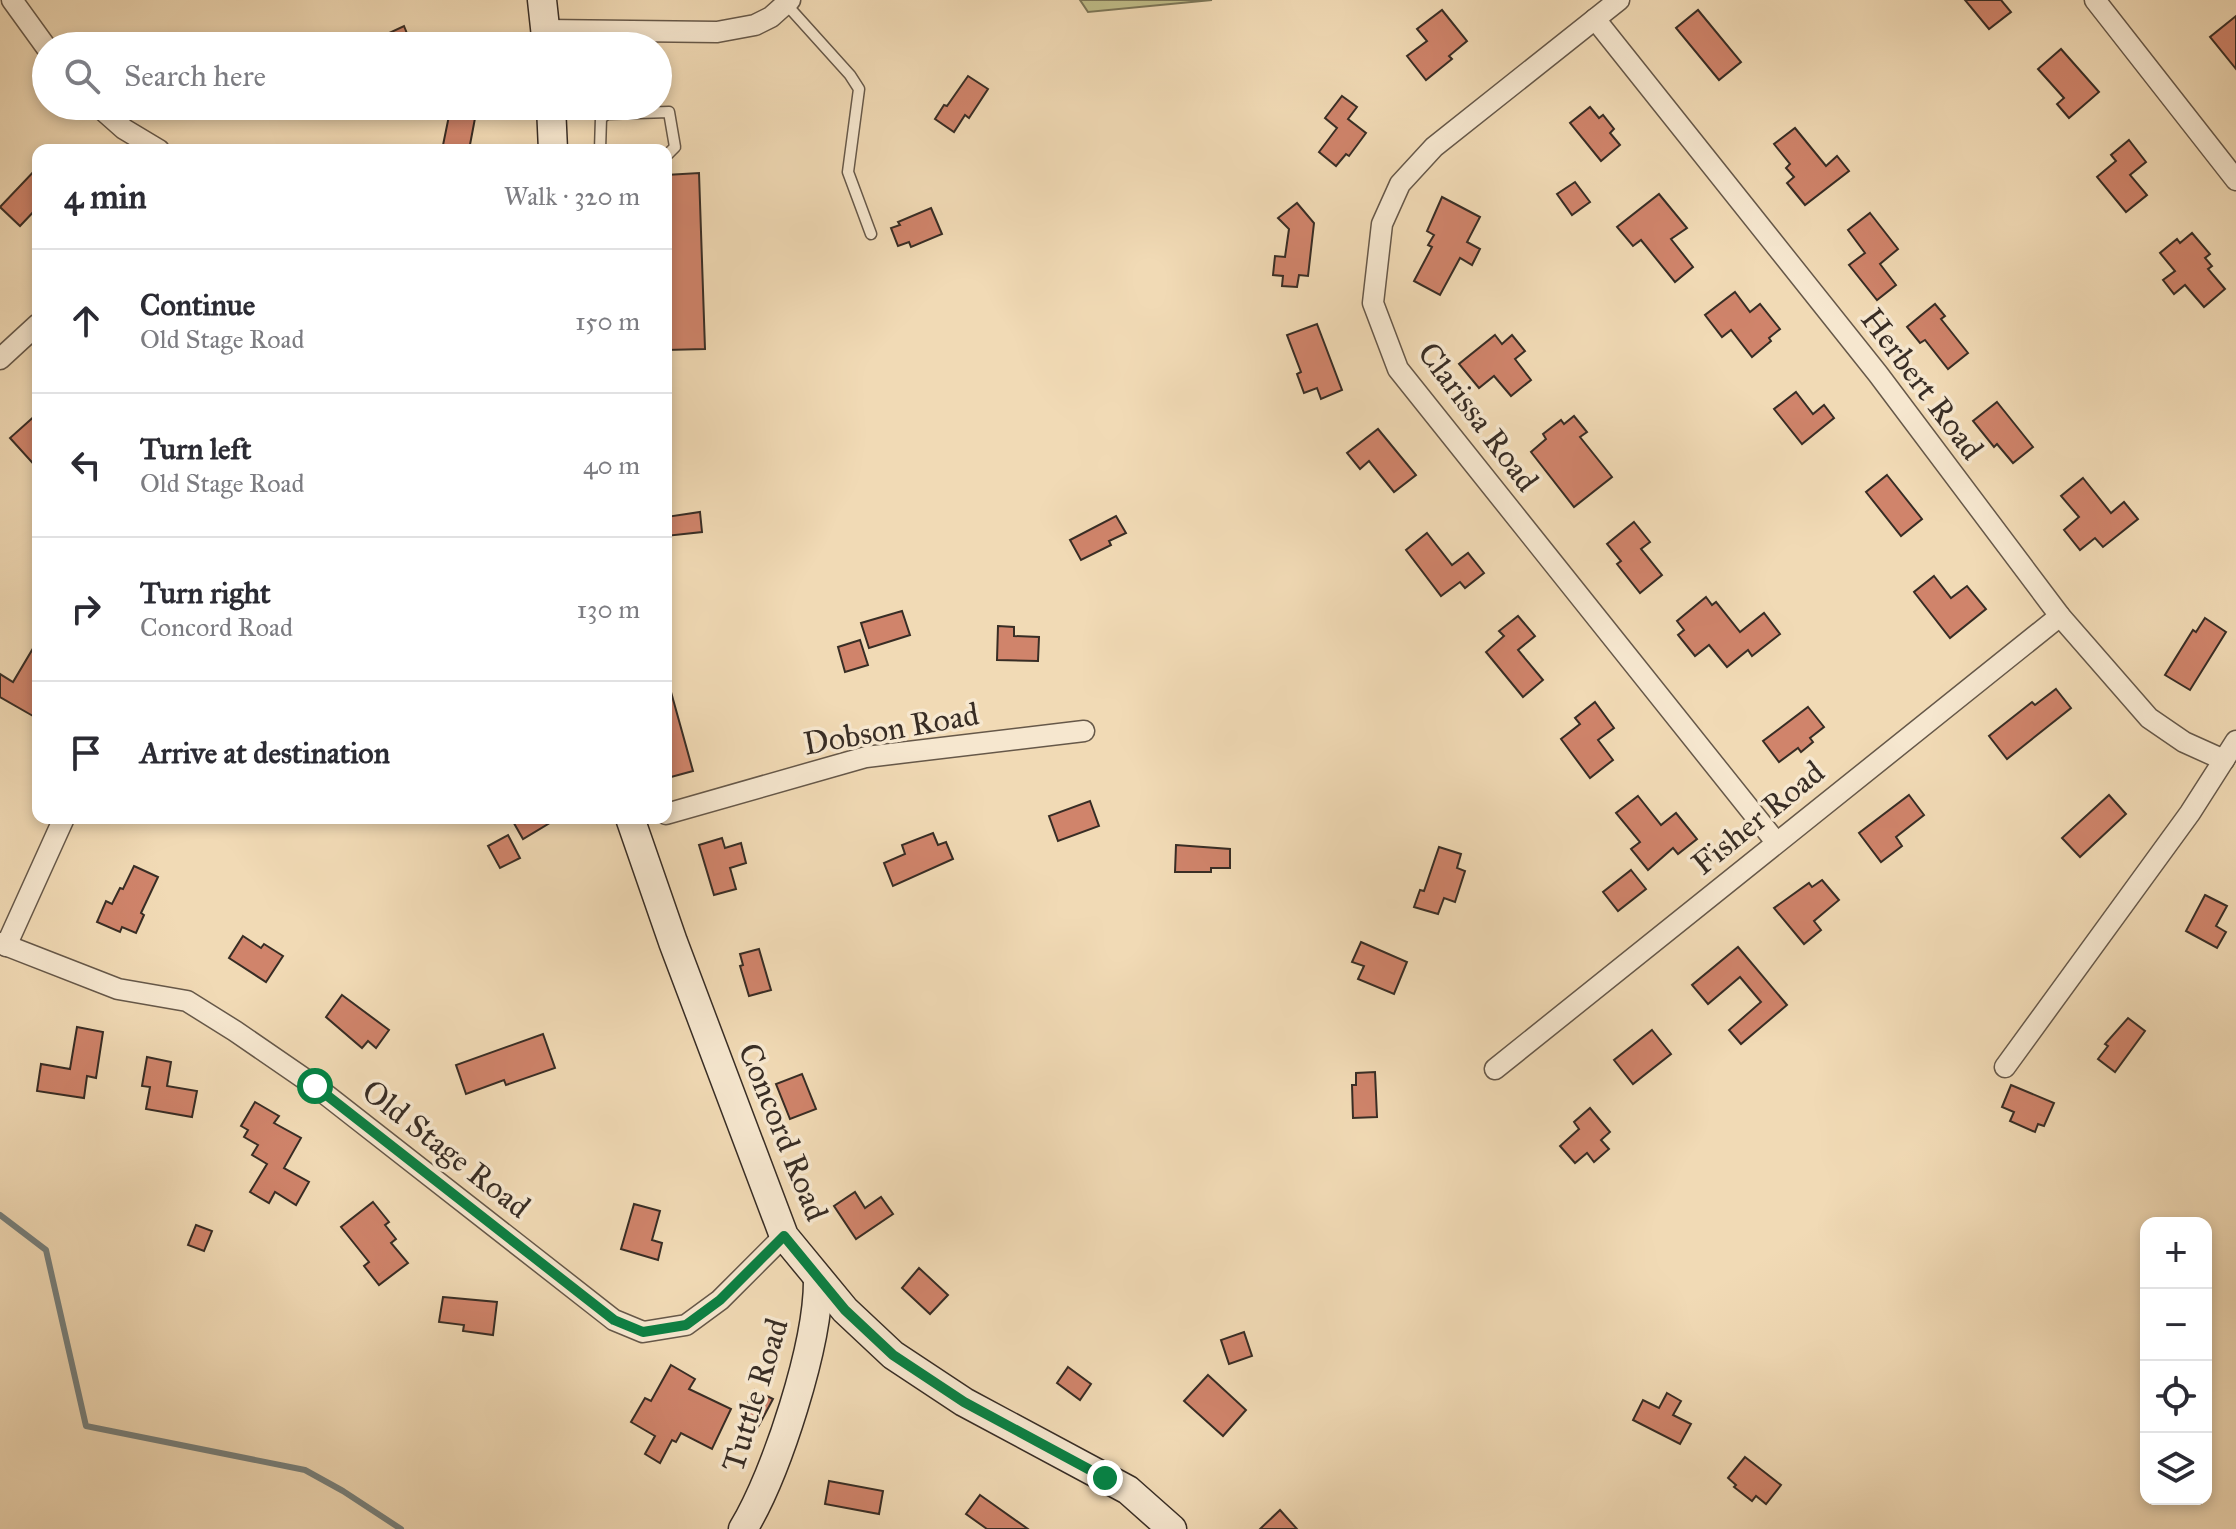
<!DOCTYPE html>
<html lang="en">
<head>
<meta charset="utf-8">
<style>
  :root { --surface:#fff; --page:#f7f7f7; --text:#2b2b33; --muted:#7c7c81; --line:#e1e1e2 }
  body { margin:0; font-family:"IM FELL Great Primer",serif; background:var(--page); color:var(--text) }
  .controls { position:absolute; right:24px; bottom:24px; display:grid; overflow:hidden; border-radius:16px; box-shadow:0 4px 12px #0003 }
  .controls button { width:72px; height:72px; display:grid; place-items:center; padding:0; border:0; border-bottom:2px solid var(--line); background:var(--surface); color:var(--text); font:40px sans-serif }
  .stop { position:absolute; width:24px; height:24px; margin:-18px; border:6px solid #0b8043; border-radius:50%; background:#fff }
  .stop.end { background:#0b8043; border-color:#fff; box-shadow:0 2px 8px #0008 }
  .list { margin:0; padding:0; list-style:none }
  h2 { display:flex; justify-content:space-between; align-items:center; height:104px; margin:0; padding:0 32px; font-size:34px }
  h2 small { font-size:26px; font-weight:400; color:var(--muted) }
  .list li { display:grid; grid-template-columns:52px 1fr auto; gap:24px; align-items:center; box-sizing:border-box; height:144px; padding:0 32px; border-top:2px solid var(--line) }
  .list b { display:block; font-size:30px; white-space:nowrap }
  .list p { margin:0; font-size:26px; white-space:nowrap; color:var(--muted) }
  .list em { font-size:26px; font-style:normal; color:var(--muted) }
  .icon { flex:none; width:44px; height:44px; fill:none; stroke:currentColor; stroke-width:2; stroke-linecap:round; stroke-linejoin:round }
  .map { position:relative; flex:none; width:2236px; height:1529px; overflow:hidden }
  .search { position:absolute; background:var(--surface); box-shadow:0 4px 12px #0003; left:32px; top:32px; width:640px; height:88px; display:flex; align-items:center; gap:20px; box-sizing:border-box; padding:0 28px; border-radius:44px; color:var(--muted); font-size:30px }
  .panel { position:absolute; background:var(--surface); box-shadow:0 4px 12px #0003; left:32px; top:144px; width:640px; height:680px; border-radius:16px }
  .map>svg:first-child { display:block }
  .green { fill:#c0be89; stroke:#7c7657; stroke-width:2 }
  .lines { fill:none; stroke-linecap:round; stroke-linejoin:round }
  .stream { stroke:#76807d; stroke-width:6 }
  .building { fill:#d0846b; stroke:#382d25; stroke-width:2 }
  .service-casing { stroke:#665849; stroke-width:13 }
  .minor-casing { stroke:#665849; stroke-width:23 }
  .secondary-casing { stroke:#382d25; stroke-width:31 }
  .service { stroke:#f6e7cf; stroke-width:10 }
  .minor { stroke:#f6e7cf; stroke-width:20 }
  .secondary { stroke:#f6e7cf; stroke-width:28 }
  .route { stroke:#0b8043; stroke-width:10 }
  .labels { text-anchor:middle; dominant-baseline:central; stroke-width:7; stroke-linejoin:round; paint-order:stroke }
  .street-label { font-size:32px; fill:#382d25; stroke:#f6e7cf }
</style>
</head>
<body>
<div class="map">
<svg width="2236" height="1529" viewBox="0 0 2236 1529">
  <rect width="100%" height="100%" fill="#f1dab5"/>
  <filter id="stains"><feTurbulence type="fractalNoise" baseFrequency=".0025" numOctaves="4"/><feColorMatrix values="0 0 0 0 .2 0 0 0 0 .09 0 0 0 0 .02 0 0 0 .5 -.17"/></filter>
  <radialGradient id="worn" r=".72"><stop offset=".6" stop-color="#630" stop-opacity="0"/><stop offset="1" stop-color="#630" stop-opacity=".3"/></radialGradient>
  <path class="green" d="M1080,0H1212L1088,12Z"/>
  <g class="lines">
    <path class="stream" d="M0,1215L46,1250L86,1426L305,1470L343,1491L401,1529"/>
  </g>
  <g class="building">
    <path d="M1965,0H2001L2011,12L1989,29Z"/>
    <path d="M1442,10L1467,41L1449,56L1452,59L1426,80L1407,56L1427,41L1417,29Z"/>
    <path d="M1698,10L1741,62L1719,80L1676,28Z"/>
    <path d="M2236,16V69L2210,37Z"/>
    <path d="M404,26L410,41L393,46L387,34Z"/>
    <path d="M2061,49L2099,92L2069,118L2057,104L2064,98L2038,69Z"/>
    <path d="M968,76L988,89L969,118L965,115L954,132L935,119L944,105L947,106Z"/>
    <path d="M1342,96L1357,107L1348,119L1366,133L1349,156L1346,154L1336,166L1319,152L1337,128L1325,118Z"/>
    <path d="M451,106H468L467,111L476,113L469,150H442Z"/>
    <path d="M1590,107L1599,118L1603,115L1614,129L1610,133L1620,145L1601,161L1570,123Z"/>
    <path d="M1795,128L1826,166L1837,156L1849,171L1805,205L1787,183L1794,177L1786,168L1790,164L1774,144Z"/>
    <path d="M2129,140L2146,162L2130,175L2147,195L2126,212L2097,177L2116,161L2111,155Z"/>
    <path d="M38,167V207L20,226L0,207Z"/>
    <path d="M699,173L705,349L666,350V175Z"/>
    <path d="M1575,182L1590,202L1572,215L1557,194Z"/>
    <path d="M1659,194L1687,228L1671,239L1693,267L1675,282L1641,240L1633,246L1617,227Z"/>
    <path d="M1442,197L1480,217L1467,242L1480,249L1472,265L1460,258L1440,295L1414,281L1432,247L1428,245L1434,235L1427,231Z"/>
    <path d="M1297,203L1314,223L1308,276L1299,275L1297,287L1282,286L1283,276L1273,275L1275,256L1285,257L1289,229L1278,218Z"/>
    <path d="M931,208L942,234L911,247L909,242L898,246L891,228L900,225L898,222Z"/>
    <path d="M1870,213L1898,249L1880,264L1896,285L1877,300L1849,265L1865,253L1848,230Z"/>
    <path d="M2192,233L2210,254L2205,258L2212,266L2208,269L2225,289L2204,307L2185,285L2174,294L2163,280L2175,271L2160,253L2177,239L2180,243Z"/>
    <path d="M1735,292L1750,312L1760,304L1780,329L1769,338L1771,341L1752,357L1731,330L1722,337L1705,315Z"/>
    <path d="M1935,304L1945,316L1941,319L1968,353L1948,369L1925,340L1920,343L1907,327Z"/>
    <path d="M1317,324L1342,390L1321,399L1317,388L1304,393L1297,374L1301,372L1287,335Z"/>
    <path d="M1495,335L1502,344L1512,335L1525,351L1515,359L1531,380L1511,396L1494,376L1479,388L1459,364Z"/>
    <path d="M1796,392L1813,414L1824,405L1834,418L1802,444L1774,409Z"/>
    <path d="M1997,402L2033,447L2013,463L1997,444L1994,447L1973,421Z"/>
    <path d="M38,413V469L10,438Z"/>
    <path d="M1574,416L1587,432L1580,437L1612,477L1574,507L1531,452L1546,439L1543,434L1561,420L1564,424Z"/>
    <path d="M1378,429L1416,475L1394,492L1369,461L1360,469L1347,453Z"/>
    <path d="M1887,475L1922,519L1901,536L1866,492Z"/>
    <path d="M2083,478L2111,513L2124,502L2138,519L2103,547L2095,538L2080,550L2064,530L2079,517L2061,496Z"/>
    <path d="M700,512L702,532L666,536V517Z"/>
    <path d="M1116,516L1126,533L1109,541L1111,545L1081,560L1070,540Z"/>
    <path d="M1634,522L1650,542L1641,549L1662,575L1640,593L1617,564L1621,561L1607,544Z"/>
    <path d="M1427,533L1452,565L1468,553L1484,573L1465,588L1460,582L1441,596L1406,550Z"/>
    <path d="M1934,576L1951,598L1967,586L1986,609L1950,638L1914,592Z"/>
    <path d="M1706,597L1712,605L1716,602L1740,632L1764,613L1780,634L1752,656L1748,650L1727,667L1709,645L1695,656L1678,635L1684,630L1677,621Z"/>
    <path d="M902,611L910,635L869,648L861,623Z"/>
    <path d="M1518,616L1535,636L1518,650L1543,680L1523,697L1486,652L1504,636L1499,631Z"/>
    <path d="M2205,618L2226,632L2190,690L2165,675L2193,630L2196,632Z"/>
    <path d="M998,626L1014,627V636L1039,637L1038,661L997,660Z"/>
    <path d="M38,640V707L33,716L0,697V674L13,682Z"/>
    <path d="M860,640L868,665L845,672L838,647Z"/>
    <path d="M2056,689L2071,708L2007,759L1989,736L2032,702L2035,705Z"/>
    <path d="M666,692H671L693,771L671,777L666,760Z"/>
    <path d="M1595,702L1614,728L1598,740L1613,760L1590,778L1561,739L1580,724L1575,718Z"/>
    <path d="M1808,707L1824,727L1810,738L1813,742L1801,752L1798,748L1779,762L1763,741Z"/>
    <path d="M1909,795L1924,815L1896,837L1902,846L1881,862L1859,833Z"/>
    <path d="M2109,795L2126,814L2080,857L2062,838Z"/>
    <path d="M1638,796L1661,825L1676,813L1697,839L1678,854L1673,848L1648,870L1631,849L1640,842L1616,813Z"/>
    <path d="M1090,801L1099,826L1058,841L1049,816Z"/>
    <path d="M511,818H558L523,839Z"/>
    <path d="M933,833L938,845L946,842L953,859L893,886L884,863L905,854L902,845Z"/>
    <path d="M508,835L520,858L500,868L488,846Z"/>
    <path d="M722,838L725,848L741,843L746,863L730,868L736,889L714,895L699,845Z"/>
    <path d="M1176,845L1230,849V868H1211V872H1175Z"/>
    <path d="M1439,847L1461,854L1457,868L1465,871L1455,902L1444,898L1438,914L1414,907L1420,890L1424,891Z"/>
    <path d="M134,866L158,877L141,913L144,915L136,933L122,927L120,932L97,922L106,901L112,904L120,888L123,889Z"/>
    <path d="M1631,870L1646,889L1618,911L1603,892Z"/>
    <path d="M1822,880L1839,900L1814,921L1821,930L1804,944L1774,908L1809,883L1812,887Z"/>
    <path d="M2205,895L2227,906L2216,926L2226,932L2217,948L2186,931Z"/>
    <path d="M243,936L261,948L264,944L283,956L266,982L229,958Z"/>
    <path d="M1361,942L1407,962L1394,994L1358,979L1364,966L1352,962Z"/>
    <path d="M1738,947L1787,1005L1741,1044L1729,1030L1761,1002L1740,977L1708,1004L1692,985Z"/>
    <path d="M759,949L771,990L749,996L740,966L743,965L740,954Z"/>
    <path d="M342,995L389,1030L376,1048L368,1041L362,1048L326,1017Z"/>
    <path d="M2128,1018L2145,1031L2115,1072L2098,1059L2108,1046L2105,1044Z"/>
    <path d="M77,1027L103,1032L96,1078L87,1076L84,1098L37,1091L41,1064L70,1069Z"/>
    <path d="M1652,1030L1671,1054L1633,1084L1614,1060Z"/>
    <path d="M543,1034L555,1068L506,1085L504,1080L466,1094L456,1065Z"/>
    <path d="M147,1057L171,1062L167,1086L197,1091L192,1117L146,1109L150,1087L142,1086Z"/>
    <path d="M1375,1072L1377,1117L1353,1118L1352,1085H1356V1073Z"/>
    <path d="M802,1074L816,1109L790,1119L776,1084Z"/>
    <path d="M2011,1085L2054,1103L2044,1126L2038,1124L2035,1132L2010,1121L2014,1112L2002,1107Z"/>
    <path d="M255,1102L279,1116L274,1123L301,1138L284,1168L309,1182L296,1205L275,1192L269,1203L250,1192L267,1164L252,1155L258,1145L244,1137L248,1130L241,1126Z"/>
    <path d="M1590,1108L1610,1132L1601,1140L1609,1149L1594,1162L1587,1153L1575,1163L1560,1146L1579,1129L1574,1122Z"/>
    <path d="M855,1192L865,1208L881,1197L893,1214L856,1239L834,1206Z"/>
    <path d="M373,1202L389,1222L385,1225L396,1239L391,1243L408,1263L379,1285L364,1266L369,1262L341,1227Z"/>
    <path d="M634,1204L660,1211L652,1240L662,1243L658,1260L621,1249Z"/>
    <path d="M196,1225L212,1231L204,1251L188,1245Z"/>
    <path d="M919,1268L948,1295L930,1314L902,1288Z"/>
    <path d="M443,1297L497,1302L493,1335L463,1331L464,1325L439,1322Z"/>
    <path d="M1244,1332L1252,1356L1229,1364L1221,1340Z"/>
    <path d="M671,1365L695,1379L689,1389L731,1409L712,1449L681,1433L676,1442L672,1440L660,1463L645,1454L655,1436L631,1422L645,1398L651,1401Z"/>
    <path d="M1068,1367L1091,1384L1080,1400L1057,1383Z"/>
    <path d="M1208,1375L1246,1410L1223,1436L1184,1401Z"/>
    <path d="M755,1390L773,1399L758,1427L740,1417Z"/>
    <path d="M1667,1393L1681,1401L1673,1415L1691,1424L1680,1444L1633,1420L1643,1400L1659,1408Z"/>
    <path d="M1745,1457L1781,1485L1766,1504L1756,1496L1752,1501L1734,1487L1736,1485L1728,1478Z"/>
    <path d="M829,1481L883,1491L879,1514L825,1504Z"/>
    <path d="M980,1495L1028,1529H987L966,1514Z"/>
    <path d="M1280,1510L1297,1529H1260Z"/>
  </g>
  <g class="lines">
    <defs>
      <g id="service">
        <path d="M786,4L850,75L859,89L848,172L871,234"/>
        <path d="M600,150L601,118L607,114L669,112L675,147L666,156"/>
      </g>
      <g id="minor">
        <path d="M12,0L46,47"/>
        <path d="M1619,0L1434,147L1400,184L1382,224L1373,303L1398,369L1776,842"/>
        <path d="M2095,0L2236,180"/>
        <path d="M1595,19L1878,374L2060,616L2149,718L2184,742L2224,760"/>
        <path d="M546,30L717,32L755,25L771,17L790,0"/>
        <path d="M98,106L124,129L159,150"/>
        <path d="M0,359L38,324"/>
        <path d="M666,814L866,757L1084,731"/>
        <path d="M0,943L118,989L187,1001L235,1031L315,1086L614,1320L643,1332L686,1325L720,1300L784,1236"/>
        <path d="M6,946L64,818"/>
        <path d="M2005,1067L2190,813L2236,741"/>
        <path d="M1495,1069L2060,616"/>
      </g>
      <g id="secondary">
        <path d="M542,0L547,46"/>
        <path d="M551,106L553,150"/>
        <path d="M630,818L673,942L784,1236L845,1310L893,1355L964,1402L1128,1490L1172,1529"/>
        <path d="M743,1529C777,1473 819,1343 818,1278"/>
      </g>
    </defs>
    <use href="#service" class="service-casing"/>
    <use href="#minor" class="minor-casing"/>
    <use href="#secondary" class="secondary-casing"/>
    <use href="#service" class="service"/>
    <use href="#minor" class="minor"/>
    <use href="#secondary" class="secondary"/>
  </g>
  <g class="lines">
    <path class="route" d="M315,1086L614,1320L643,1332L686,1325L720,1300L784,1236L845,1310L893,1355L964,1402L1105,1478"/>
  </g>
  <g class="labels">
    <g class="street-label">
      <text transform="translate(1922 384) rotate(53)">Herbert Road</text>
      <text transform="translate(1478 417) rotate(53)">Clarissa Road</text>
      <text transform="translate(891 729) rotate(-10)">Dobson Road</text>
      <text transform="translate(1758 818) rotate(-39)">Fisher Road</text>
      <text transform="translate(783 1132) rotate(68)">Concord Road</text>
      <text transform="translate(446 1149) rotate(38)">Old Stage Road</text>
      <text transform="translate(755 1395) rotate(-73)">Tuttle Road</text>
    </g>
  </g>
  <rect width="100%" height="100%" filter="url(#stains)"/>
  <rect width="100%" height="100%" fill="url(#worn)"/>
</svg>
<div class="controls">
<button>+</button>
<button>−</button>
<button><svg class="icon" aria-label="locate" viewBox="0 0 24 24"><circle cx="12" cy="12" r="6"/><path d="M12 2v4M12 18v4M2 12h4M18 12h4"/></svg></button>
<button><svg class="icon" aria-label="layers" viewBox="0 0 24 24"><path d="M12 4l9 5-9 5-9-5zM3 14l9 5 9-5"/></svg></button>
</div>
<div class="stop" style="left:315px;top:1086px"></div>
<div class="stop end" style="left:1105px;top:1478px"></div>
<div class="search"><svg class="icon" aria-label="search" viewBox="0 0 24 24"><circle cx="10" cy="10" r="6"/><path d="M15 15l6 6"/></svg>Search here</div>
<section class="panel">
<h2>4 min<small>Walk · 320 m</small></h2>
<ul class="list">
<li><svg class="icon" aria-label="ahead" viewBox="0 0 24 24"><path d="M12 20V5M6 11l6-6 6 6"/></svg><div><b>Continue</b><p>Old Stage Road</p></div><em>150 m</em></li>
<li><svg class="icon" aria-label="left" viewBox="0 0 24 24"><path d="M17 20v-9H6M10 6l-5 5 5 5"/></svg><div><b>Turn left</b><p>Old Stage Road</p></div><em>40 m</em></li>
<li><svg class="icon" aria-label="right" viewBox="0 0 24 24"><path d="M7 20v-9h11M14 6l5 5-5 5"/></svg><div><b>Turn right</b><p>Concord Road</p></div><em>130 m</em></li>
<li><svg class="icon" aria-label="arrive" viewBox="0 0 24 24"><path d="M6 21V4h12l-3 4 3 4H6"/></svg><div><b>Arrive at destination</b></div></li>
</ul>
</section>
</div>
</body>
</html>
